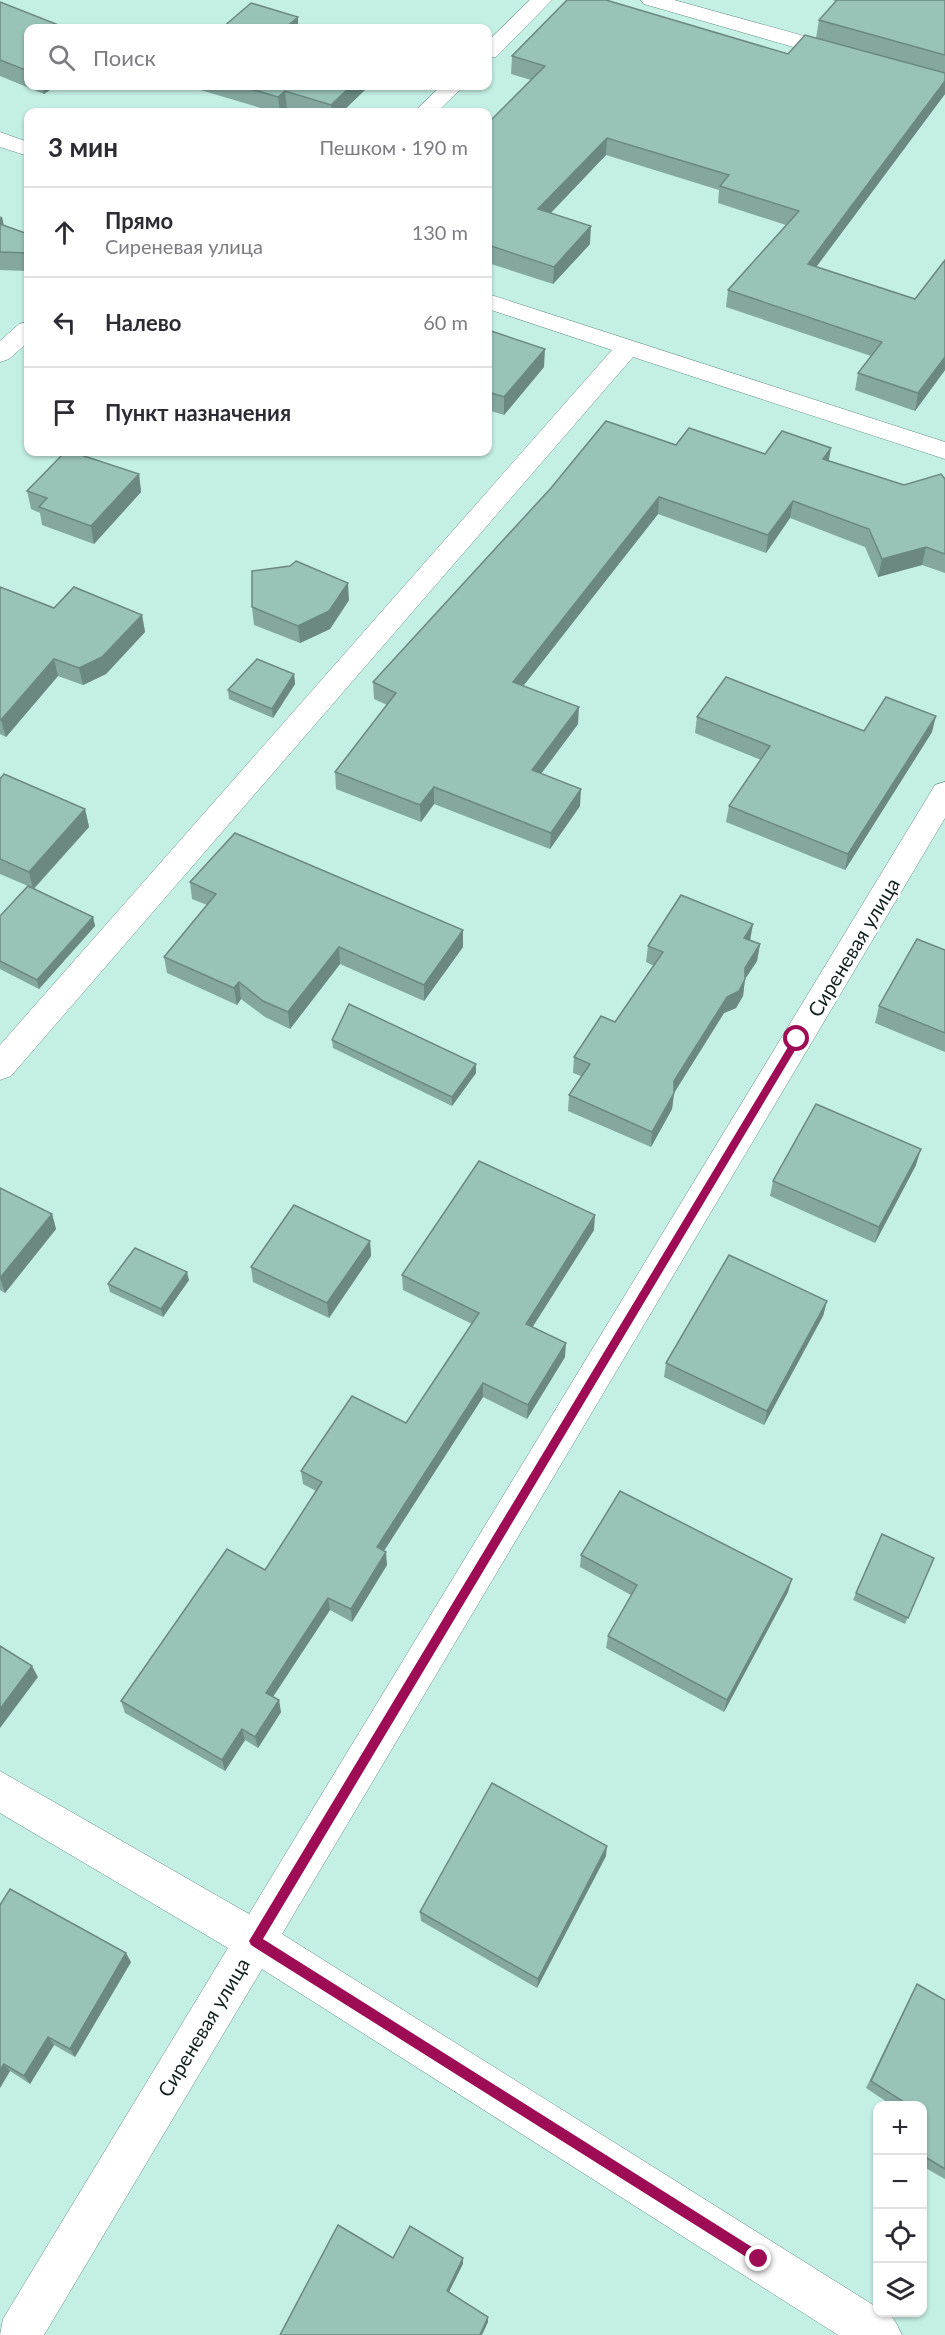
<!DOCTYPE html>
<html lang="ru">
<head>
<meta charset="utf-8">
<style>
  :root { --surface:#fff; --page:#f2f2f3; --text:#2b2b33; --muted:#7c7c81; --line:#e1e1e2 }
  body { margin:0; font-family:Lato,sans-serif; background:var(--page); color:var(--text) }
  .controls { position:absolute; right:18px; bottom:18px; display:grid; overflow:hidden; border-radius:12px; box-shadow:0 2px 4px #0004 }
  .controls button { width:54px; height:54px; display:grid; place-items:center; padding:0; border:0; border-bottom:2px solid var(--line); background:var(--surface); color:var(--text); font:30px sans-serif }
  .stop { position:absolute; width:18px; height:18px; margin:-14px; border:4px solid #9f0c56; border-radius:50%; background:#fff }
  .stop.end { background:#9f0c56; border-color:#fff; box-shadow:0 2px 6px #0008 }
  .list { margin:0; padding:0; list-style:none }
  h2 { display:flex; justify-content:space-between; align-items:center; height:78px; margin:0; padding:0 24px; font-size:26px }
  h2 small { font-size:20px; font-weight:400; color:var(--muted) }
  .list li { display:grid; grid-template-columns:39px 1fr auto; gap:18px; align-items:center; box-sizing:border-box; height:90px; padding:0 24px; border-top:2px solid var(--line) }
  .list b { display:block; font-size:22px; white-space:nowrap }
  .list p { margin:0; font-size:20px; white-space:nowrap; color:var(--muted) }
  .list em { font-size:20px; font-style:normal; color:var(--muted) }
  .icon { flex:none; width:33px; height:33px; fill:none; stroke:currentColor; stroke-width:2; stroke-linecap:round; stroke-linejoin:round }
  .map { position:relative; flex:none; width:945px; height:2335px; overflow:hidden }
  .search { position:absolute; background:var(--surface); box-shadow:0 2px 4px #0004; left:24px; top:24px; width:468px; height:66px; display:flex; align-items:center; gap:15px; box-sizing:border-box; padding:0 21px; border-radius:12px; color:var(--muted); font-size:22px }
  .panel { position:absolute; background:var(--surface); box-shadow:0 2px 4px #0004; left:24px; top:108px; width:468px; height:348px; border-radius:12px }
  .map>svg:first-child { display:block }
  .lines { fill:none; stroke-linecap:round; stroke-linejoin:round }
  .street-casing { stroke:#668e85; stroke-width:1 }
  .street { fill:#fff; fill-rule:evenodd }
  .wall { fill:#84a89f }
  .shaded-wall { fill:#6b8882 }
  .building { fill:#99c3b9; stroke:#6b8882; stroke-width:1.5 }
  .route { fill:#9f0c56 }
  .labels { text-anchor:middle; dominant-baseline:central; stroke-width:5; stroke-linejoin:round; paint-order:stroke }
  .street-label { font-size:20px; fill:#11211e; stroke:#fff }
</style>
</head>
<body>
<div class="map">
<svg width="945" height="2335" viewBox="0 0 945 2335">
  <rect width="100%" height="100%" fill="#c4efe5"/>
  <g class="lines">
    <defs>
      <g id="street">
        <path d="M530,0H552L496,57L488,58V41Z"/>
        <path d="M641,0H674L851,49L854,54L851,59H835L644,4Z"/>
        <path d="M441,86H464L437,112H414Z"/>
        <path d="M0,132L28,142V156L0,147Z"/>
        <path d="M488,294L945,442V459L633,357L11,1076L0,1080V1045L612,350L488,309Z"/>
        <path d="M28,322V342L9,359L0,362V341L19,324Z"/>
        <path d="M945,782V818L282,1934L878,2308V2312C893,2312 896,2323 902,2335H838L262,1969L44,2335H0L3,2319L228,1948L0,1813V1771L249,1914L935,785Z"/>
      </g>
    </defs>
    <use href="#street" class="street-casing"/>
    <use href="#street" class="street"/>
  </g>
  <g class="wall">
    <path d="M833,0H945V94L816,267L915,299L945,260V370L915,411L855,390L858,373L871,356L726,307L728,290L786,225L718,203L719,190L606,155L551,213L590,244L553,284L488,263V123L531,80L511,74L512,56L788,54L816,38L819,20L836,2Z"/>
    <path d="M0,2L28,28V86H56L44,94L0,76Z"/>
    <path d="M187,86H369L342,112H301L287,108L282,112H274Z"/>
    <path d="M0,216L2,217L4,225L28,234V271L0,270Z"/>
    <path d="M488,330L544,367L504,415L488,410Z"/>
    <path d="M676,445L829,461L904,485L945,479V573L922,565L878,577L865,547L790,518L766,553L658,514L523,686L578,724L541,774L580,806L550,849L434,804L421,822L336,789L335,772L387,705L374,699L373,682Z"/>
    <path d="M139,474L141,492L94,544L42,525L40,513L31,509L27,491Z"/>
    <path d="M0,587L54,608L142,615L145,632L106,674L83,685L58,676L6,737L0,734Z"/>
    <path d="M349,600L330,629L300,643L254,625L252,607Z"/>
    <path d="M294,674L295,684L273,718L229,699L228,690Z"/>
    <path d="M697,717L864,731L932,732L845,870L726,822L729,806L761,760L695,733Z"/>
    <path d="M0,779L85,809L89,827L34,889L93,917L95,926L39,989L0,969V916L28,886L0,874Z"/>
    <path d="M190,882L463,930V947L424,1001L340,964L290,1029L265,1017L241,999L237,1005L167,973L164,957L207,905L192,899Z"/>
    <path d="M750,940L760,944L757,961L745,979L743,996L736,1008L724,1013L674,1093L672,1109L651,1147L568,1111L569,1095L581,1076L573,1073L574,1057L615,1022L654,966L646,962L648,946Z"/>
    <path d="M945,950V1052L875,1023L879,1006Z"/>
    <path d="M332,1040L476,1064V1073L452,1106L333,1048Z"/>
    <path d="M916,1165L875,1243L770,1196L773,1181Z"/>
    <path d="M0,1188L52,1214L56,1229L5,1293L0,1290Z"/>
    <path d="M594,1230L532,1327L565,1357L527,1419L483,1397L384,1551L387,1565L352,1622L330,1610L273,1697L281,1712L258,1748L245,1740L225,1771L125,1713L121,1701L265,1570L316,1491L303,1484L301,1471L406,1423L472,1324L403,1290L402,1275Z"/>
    <path d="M370,1241L371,1256L329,1318L253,1282L251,1267Z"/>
    <path d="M189,1280L163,1317L110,1292L108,1284Z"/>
    <path d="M827,1301L823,1316L764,1425L664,1377L666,1363Z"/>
    <path d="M581,1555L788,1592L724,1712L606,1648L608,1636L631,1595L580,1567Z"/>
    <path d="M934,1558L905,1624L853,1600L856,1593Z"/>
    <path d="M606,1856L537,1988L421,1921L420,1912Z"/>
    <path d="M0,1905L131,1962L75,2057L54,2045L30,2084L10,2071L0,2088Z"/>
    <path d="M917,1984L945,2000V2179L922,2166V2106H893L866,2088L912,1993Z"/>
  </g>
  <g class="shaded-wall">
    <path d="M298,17V28H285Z"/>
    <path d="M945,81V94L805,282L808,264Z"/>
    <path d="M43,86H56L44,94Z"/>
    <path d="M351,86H369L342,112H332L331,105Z"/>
    <path d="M285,91L287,108L282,112H280L278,97Z"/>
    <path d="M607,138L606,155L538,226V209Z"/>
    <path d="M2,217L5,235L0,239V218Z"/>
    <path d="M591,226L590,244L553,284L554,267Z"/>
    <path d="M545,349L544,367L504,415V397Z"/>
    <path d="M945,357V370L915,411L918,393Z"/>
    <path d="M831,448L828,465L823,459Z"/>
    <path d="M139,474L141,492L94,544L91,526Z"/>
    <path d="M659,497L658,514L513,699V682Z"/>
    <path d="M793,501L790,518L766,553L768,535Z"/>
    <path d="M926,547L922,565L878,577L882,559Z"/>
    <path d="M348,583L349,600L330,629L300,643L298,626Z"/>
    <path d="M142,615L145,632L106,674L83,685L79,668Z"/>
    <path d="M54,659L58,676L6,737L1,720Z"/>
    <path d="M294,674L295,684L273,718L272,709Z"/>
    <path d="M579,707L578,724L531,787L532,770Z"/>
    <path d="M936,716L932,732L845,870L848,854Z"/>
    <path d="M434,787V804L421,822L420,805Z"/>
    <path d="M581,789L580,806L550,849L551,833Z"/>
    <path d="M85,809L89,827L33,889L29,872Z"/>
    <path d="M93,917L95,926L39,989L37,980Z"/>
    <path d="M753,924L750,941L744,938Z"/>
    <path d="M463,930V947L424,1001V985Z"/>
    <path d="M760,944L757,961L745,979L743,996L736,1008L724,1013L674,1093L672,1109L651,1147L652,1132L674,1081Z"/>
    <path d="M339,947L340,964L290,1029L288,1012Z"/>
    <path d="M239,982L241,999L237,1005L234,988Z"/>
    <path d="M476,1064V1073L452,1106V1097Z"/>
    <path d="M921,1149L916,1165L875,1243L879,1227Z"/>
    <path d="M52,1214L56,1229L5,1293L0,1278Z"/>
    <path d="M595,1215L594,1230L525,1339L526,1324Z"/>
    <path d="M370,1241L371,1256L329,1318L327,1303Z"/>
    <path d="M187,1272L189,1280L163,1317L161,1309Z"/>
    <path d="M827,1301L823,1316L764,1425L767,1411Z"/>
    <path d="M566,1343L565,1357L527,1419L528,1405Z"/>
    <path d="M483,1383V1397L378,1560L377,1547Z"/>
    <path d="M386,1552L387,1565L352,1622L351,1609Z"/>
    <path d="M792,1579L788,1592L724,1712L727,1700Z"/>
    <path d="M328,1598L330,1610L268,1704L266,1693Z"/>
    <path d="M32,1666L38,1677L0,1728V1709Z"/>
    <path d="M279,1700L281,1712L258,1748L255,1737Z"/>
    <path d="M242,1729L245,1740L225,1771L222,1760Z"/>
    <path d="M607,1846L606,1856L537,1988L538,1979Z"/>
    <path d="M126,1953L131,1962L75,2057L70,2049Z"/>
    <path d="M48,2037L54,2045L30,2084L24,2076Z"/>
    <path d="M4,2064L10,2071L0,2088V2070Z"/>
    <path d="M463,2258V2264L447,2296V2291Z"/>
    <path d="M488,2317V2322L482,2335H480Z"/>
  </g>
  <g class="building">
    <path d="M567,0H606L788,54L805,35L945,73V81L808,264L915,299L945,260V357L918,393L858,373L882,342L728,290L799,211L720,186L729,175L607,138L538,209L591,226L554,267L488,245V123L545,66L512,56Z"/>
    <path d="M837,0H945V55L819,20Z"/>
    <path d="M0,2L66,28H28V71L0,60Z"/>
    <path d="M251,3L298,17L285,28H222Z"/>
    <path d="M241,86H351L331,105L285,91L278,97Z"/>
    <path d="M0,224L28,234V253L0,252Z"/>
    <path d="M488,330L545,349L504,397L488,392Z"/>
    <path d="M606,421L676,445L689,428L765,454L782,431L831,448L823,459L904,485L941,474L945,479V554L926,547L882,559L869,529L793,501L768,535L659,497L513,682L579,707L532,770L581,789L551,833L434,787L420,805L335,772L396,693L373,682L551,488Z"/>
    <path d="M65,452H72L139,474L91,526L39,507L47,498L27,491Z"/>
    <path d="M296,561L348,583L329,611L298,626L252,607V571L290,566Z"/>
    <path d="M0,587L54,608L74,587L142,615L102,657L79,668L54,659L1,720L0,719Z"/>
    <path d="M257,659L294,674L272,709L228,690Z"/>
    <path d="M726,677L864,731L886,697L936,716L848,854L729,806L770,746L697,717Z"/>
    <path d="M4,774L85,809L29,872L0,859V779Z"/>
    <path d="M235,833L463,930L424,985L339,947L288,1012L263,1001L239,982L234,988L164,957L216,894L190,882Z"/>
    <path d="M28,886L93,917L37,980L0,961V916Z"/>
    <path d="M681,895L753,924L744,938L760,944L745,968V979L739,991L727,997L674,1081V1093L652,1132L569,1095L590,1064L574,1057L601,1016L615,1022L663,952L648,946Z"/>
    <path d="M917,939L945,950V1033L879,1006Z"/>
    <path d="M349,1004L476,1064L452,1097L332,1040Z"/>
    <path d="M816,1104L921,1149L879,1227L773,1181Z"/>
    <path d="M479,1161L595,1215L526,1324L566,1343L528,1405L483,1383L377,1547L386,1552L351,1609L328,1598L266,1693L279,1700L255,1737L242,1729L222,1760L121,1701L227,1549L265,1570L322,1482L301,1471L352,1396L406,1423L479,1313L402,1275Z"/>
    <path d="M0,1188L52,1214L0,1278Z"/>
    <path d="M294,1205L370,1241L327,1303L251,1267Z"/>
    <path d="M135,1248L187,1272L161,1309L108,1284Z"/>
    <path d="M729,1255L827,1301L767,1411L666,1363Z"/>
    <path d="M620,1491L792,1579L727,1700L608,1636L637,1585L581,1555Z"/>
    <path d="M882,1534L934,1558L908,1618L856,1593Z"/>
    <path d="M0,1646L32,1666L0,1709Z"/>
    <path d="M492,1783L607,1846L538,1979L420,1912Z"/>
    <path d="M10,1889L126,1953L70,2049L48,2037L24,2076L4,2064L0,2070V1905Z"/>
    <path d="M917,1984L945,2000V2169L922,2155V2106H910L871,2081Z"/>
    <path d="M338,2225L393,2258L410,2226L463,2258L447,2291L488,2317L480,2335H280Z"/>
  </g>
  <path class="route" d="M797,1035L802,1039L800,1042L263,1939L763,2254L765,2259L759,2265L251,1945L249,1941L794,1037Z"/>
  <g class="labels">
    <g class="street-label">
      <text transform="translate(853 947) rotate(-59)">Сиреневая улица</text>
      <text transform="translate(203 2027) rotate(-59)">Сиреневая улица</text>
    </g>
  </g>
</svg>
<div class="controls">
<button>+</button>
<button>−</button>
<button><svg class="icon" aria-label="locate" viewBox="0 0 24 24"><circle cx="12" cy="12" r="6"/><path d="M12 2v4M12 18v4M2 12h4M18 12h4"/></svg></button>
<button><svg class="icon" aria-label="layers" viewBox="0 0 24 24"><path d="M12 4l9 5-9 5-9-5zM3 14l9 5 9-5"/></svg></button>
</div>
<div class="stop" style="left:797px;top:1039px"></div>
<div class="stop end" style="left:759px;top:2259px"></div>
<div class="search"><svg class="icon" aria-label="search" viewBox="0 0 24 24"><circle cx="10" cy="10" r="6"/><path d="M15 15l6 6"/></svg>Поиск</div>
<section class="panel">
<h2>3 мин<small>Пешком · 190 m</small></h2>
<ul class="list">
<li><svg class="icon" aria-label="ahead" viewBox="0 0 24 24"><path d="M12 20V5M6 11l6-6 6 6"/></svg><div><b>Прямо</b><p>Сиреневая улица</p></div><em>130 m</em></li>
<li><svg class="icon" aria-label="left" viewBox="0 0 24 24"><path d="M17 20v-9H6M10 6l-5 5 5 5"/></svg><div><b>Налево</b></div><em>60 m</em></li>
<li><svg class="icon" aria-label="arrive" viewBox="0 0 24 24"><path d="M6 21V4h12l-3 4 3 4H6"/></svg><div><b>Пункт назначения</b></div></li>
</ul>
</section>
</div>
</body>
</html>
